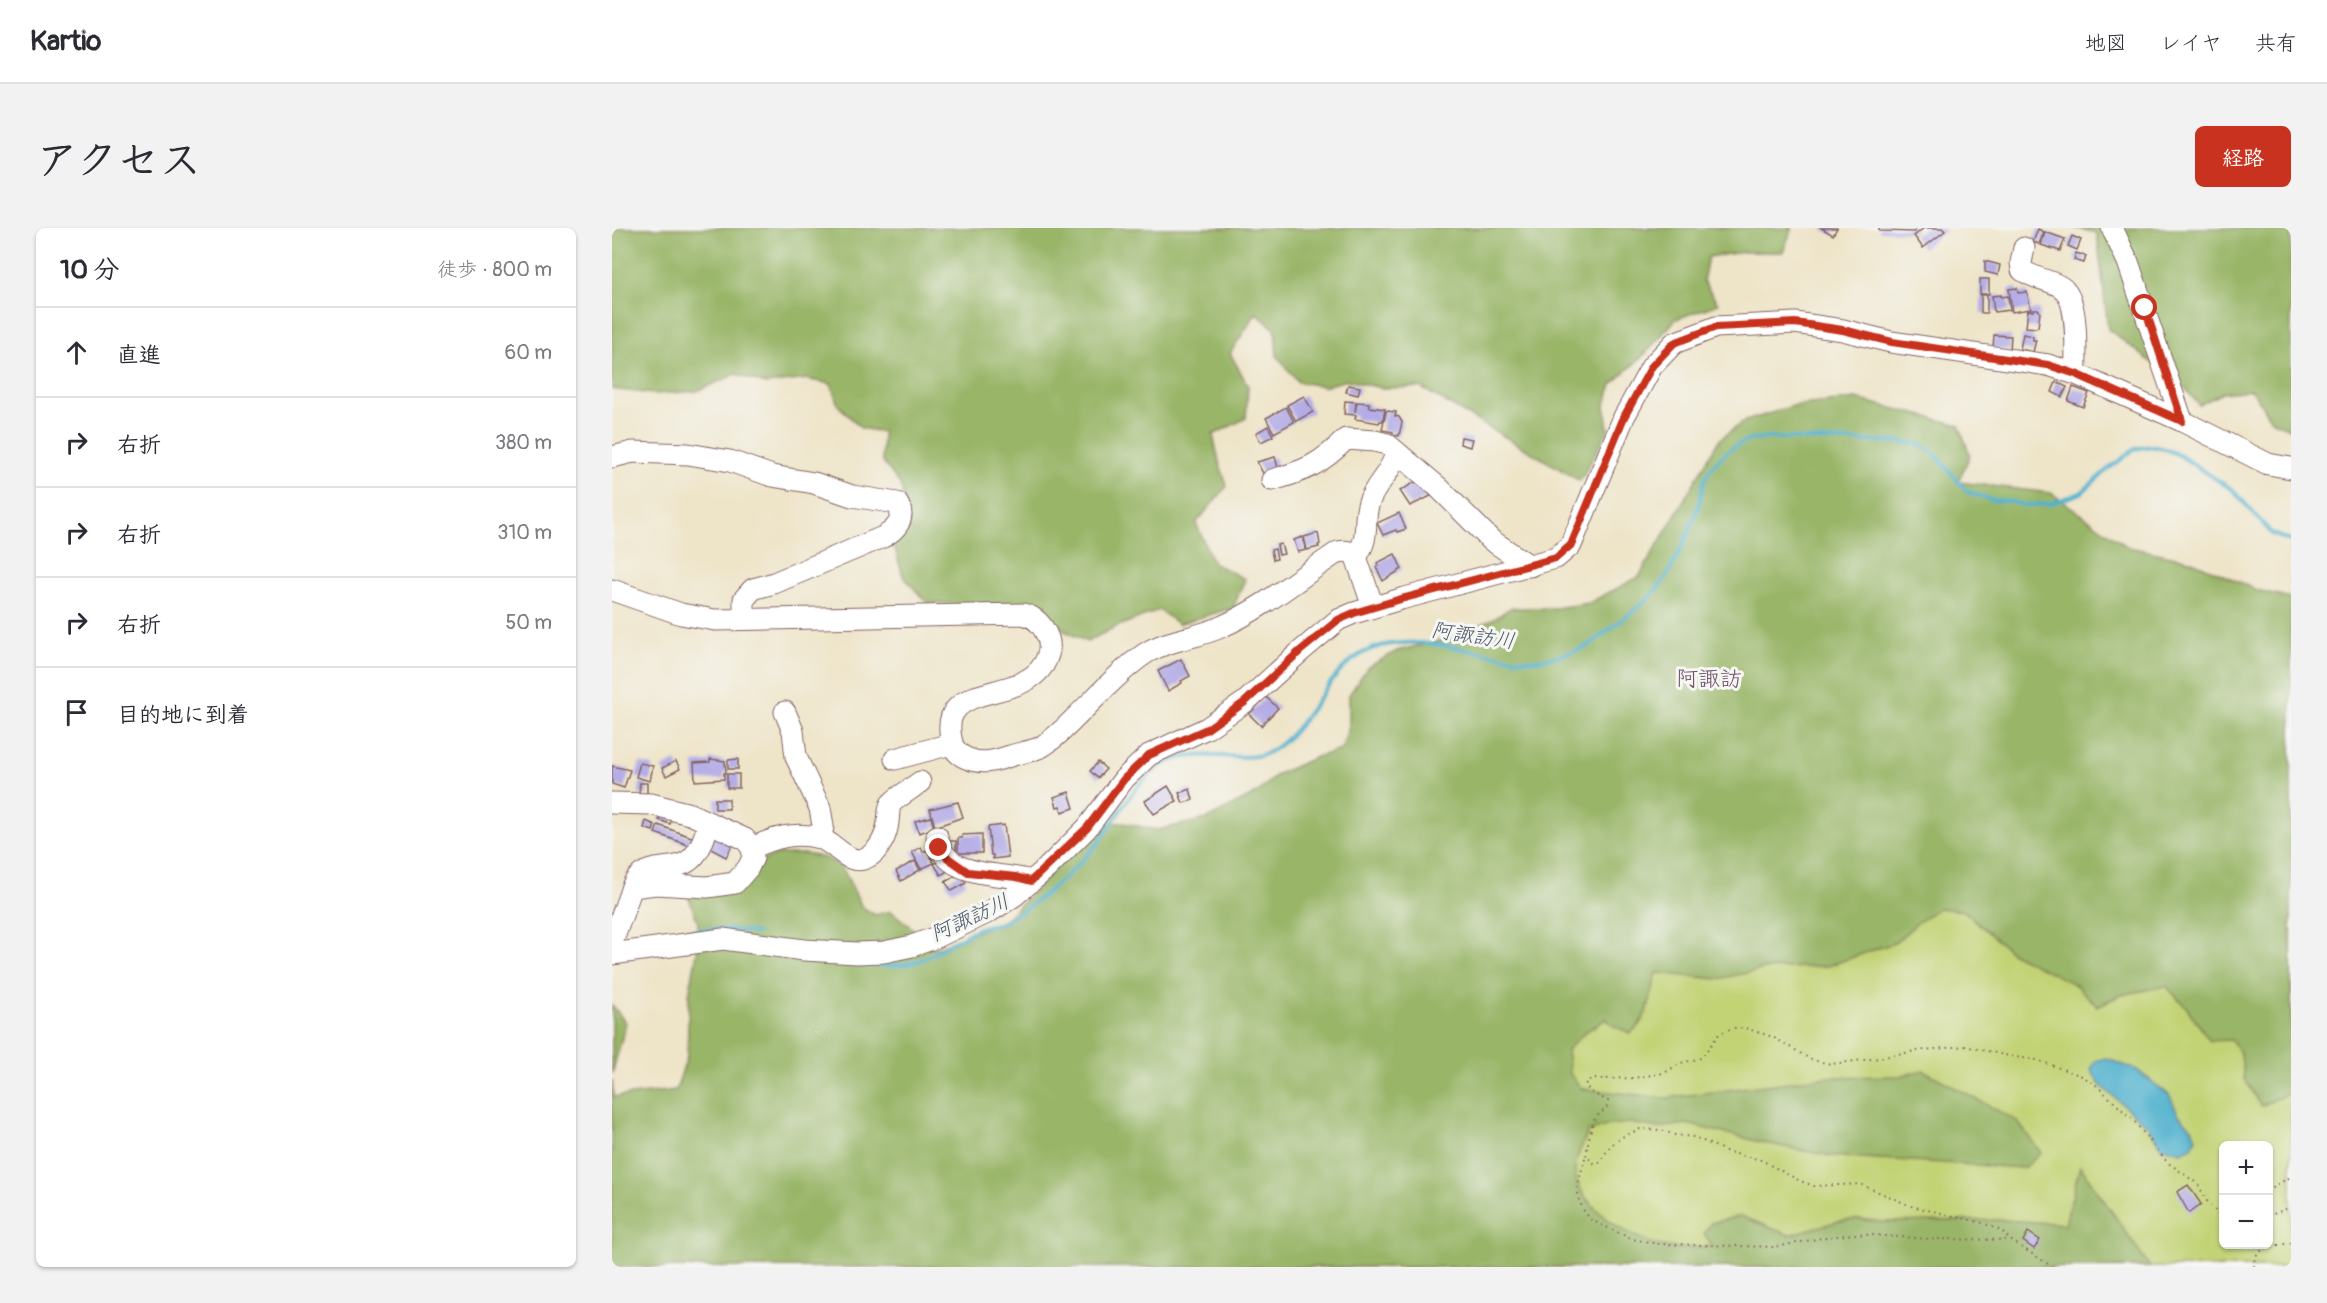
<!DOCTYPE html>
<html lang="ja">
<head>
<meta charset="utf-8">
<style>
  :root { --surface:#fff; --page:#f2f2f3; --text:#2b2b33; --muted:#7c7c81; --line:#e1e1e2; --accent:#c8321e }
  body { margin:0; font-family:Pangolin,"Klee One",sans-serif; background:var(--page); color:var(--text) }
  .controls { position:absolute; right:18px; bottom:18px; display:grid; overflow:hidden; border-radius:9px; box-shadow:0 2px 4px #0004 }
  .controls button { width:54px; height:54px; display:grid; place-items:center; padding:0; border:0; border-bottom:2px solid var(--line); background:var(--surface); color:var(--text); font:30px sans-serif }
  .stop { position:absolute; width:18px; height:18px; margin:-14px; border:4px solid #c8321e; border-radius:50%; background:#fff }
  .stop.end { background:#c8321e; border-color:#fff; box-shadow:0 2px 6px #0008 }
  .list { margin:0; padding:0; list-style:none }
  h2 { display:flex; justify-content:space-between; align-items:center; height:78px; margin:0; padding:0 24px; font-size:26px }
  h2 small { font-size:20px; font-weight:400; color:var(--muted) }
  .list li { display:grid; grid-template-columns:39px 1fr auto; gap:18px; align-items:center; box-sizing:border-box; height:90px; padding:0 24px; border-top:2px solid var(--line) }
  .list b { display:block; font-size:22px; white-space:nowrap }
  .list em { font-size:20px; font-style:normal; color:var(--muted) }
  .icon { flex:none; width:33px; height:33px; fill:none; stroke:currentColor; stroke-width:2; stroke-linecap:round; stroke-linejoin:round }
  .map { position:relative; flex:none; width:1679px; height:1039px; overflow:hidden; border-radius:9px }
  header { display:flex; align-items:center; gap:36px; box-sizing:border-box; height:84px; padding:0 30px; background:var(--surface); border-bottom:2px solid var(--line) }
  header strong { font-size:28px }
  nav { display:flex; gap:33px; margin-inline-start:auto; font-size:21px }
  .intro { display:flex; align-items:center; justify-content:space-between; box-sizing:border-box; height:144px; padding:0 36px }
  h1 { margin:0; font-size:42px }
  .button { padding:15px 27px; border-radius:9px; background:var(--accent); color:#fff; font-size:21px; font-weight:700 }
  main { display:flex; gap:36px; padding:0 36px }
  aside { flex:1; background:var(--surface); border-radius:9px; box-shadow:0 2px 4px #0004 }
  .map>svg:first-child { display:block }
  .green { fill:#c2d376; stroke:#867950; stroke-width:1.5; fill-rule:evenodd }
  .forest { fill:#99b567; stroke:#726a49; stroke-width:1.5 }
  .water { fill:#4fb1cd; stroke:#4c687c; stroke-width:1.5 }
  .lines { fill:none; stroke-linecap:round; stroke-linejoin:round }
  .stream { stroke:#4fb1cd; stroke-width:4 }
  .building { fill:#b4ace6 }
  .minor-casing { stroke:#836462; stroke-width:23 }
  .path { stroke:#836462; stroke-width:2; stroke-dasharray:1.5 4.5; stroke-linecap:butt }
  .minor { stroke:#fff; stroke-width:21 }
  .route { stroke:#c8321e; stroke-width:8 }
  .labels { text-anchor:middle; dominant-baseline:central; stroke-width:6; stroke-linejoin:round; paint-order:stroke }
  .water-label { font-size:21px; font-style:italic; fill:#4c596c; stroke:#f6f6f2 }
  .quarter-label { font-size:22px; fill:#6f506c; stroke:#f6f6f2 }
</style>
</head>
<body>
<header>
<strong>Kartio</strong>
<nav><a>地図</a><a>レイヤ</a><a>共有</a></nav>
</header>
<div class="intro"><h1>アクセス</h1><a class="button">経路</a></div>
<main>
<aside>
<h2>10 分<small>徒歩 · 800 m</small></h2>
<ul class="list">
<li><svg class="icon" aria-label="ahead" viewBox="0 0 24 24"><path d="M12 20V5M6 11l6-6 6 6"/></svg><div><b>直進</b></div><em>60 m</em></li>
<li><svg class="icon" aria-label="right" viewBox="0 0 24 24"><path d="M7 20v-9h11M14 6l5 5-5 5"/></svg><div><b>右折</b></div><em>380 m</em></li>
<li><svg class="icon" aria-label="right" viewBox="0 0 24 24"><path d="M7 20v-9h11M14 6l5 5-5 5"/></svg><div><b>右折</b></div><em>310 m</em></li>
<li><svg class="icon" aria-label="right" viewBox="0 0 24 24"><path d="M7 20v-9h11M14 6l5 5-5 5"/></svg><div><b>右折</b></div><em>50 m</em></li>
<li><svg class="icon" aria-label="arrive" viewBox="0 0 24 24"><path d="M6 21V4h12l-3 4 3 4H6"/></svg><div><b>目的地に到着</b></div></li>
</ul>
</aside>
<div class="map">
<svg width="1679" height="1039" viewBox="0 0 1679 1039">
  <rect width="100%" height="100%" fill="#f6f6f2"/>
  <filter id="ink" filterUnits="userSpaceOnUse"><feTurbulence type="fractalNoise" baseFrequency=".0167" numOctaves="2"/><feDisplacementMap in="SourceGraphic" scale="12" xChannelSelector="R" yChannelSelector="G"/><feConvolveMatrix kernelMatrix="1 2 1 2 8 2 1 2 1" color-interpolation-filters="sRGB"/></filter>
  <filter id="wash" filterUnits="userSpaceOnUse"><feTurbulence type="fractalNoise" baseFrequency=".008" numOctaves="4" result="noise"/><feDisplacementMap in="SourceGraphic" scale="24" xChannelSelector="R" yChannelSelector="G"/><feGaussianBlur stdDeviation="1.35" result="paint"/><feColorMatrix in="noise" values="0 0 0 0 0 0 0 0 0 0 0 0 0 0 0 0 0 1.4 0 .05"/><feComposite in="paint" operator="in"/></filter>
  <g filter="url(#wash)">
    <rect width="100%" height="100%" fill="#eee4c8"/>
    <path class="green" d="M735,571L1679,701V1039H581ZM1612,918H1656V1016H1612Z"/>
    <g class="forest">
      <path d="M0,0H1180L1171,24H1131L1096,29L1091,53L1106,76L1064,91L1033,126L1000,156L993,177L996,202L968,253L808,159L770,160L734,152L713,158L686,154L665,128L663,101L644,85L618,125L636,158L634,190L601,207L607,234L615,258L584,295L601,335L633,351L621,380L566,396L547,382L501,400L475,414L453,403L424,377L315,375L291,348L282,317L296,286L288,256L270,233L271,204L249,200L226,177L219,156L194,151L154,156L124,146L85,163L42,166L0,161Z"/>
      <path d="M1463,0H1679V202L1659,192L1640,162L1610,165L1587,177L1572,159L1496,101L1485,5Z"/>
      <path d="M1244,171L1347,197L1358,227L1346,254L1439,265L1516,319L1578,332L1645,362L1679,370V864L1649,878L1632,851L1629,826L1619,812L1598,813L1575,780L1554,758L1509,767L1485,778L1464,757L1400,725L1352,683L1327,680L1306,694L1284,714L1216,738L1153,741L1106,751L1045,745C1039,765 1037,793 1018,805L1002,798L994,791L973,804L955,822L958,846L970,861L1054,870L1215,849L1288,848L1311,842L1405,893L1429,925L1412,940L1219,928L1157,916L1075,896L1046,900L1018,895L997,897L976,904C972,914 964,928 963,939C961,979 1028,1018 1063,1020C1075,1021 1088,1019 1100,1018L1092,1005L1099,995L1129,988L1177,1007L1227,993L1248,991L1270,994L1392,992L1453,996L1468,938L1538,1039H0V851L2,869L64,862L75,829L77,767L85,725L86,694L74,662L167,626H194L214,630L230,639L250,679L263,687L279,683L324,720L393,692L490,594L511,595L545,602L595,591L645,565L666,546L704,529L729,522L737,499V467L756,439L785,423L843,409L885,389L898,380H943L977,375L1027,349L1107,212L1131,194L1181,178Z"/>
      <path d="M0,777L14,795L0,846Z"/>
    </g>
    <path class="water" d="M1493,830L1525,842L1557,867L1567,887L1580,900L1584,910L1580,919L1569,924L1550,919L1535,897L1488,857L1479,842L1483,833Z"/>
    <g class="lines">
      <g class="stream">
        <path d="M28,712C72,702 101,698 145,705"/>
        <path d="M241,735C259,737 280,740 299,735C318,731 333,717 351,709C358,705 366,700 374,698C380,696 386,697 392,694C422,678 460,645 482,620C505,592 519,556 552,536C585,517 635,538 659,523C702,498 716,430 769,418C819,407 867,428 917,432C932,433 965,424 979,416C986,411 992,405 999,400C1018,386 1038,372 1052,352C1065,332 1080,299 1087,276C1090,266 1090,253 1096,245C1103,234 1117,221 1129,215C1149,206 1184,212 1206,212C1234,213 1262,213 1290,214L1310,217L1326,229L1354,263L1379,272L1396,273L1411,277L1437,276L1469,265L1495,242L1523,221L1538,218L1553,221L1567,227L1621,262L1660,306L1679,313"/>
      </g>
    </g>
    <g id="blocks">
      <g class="building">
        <path d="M1209,0H1225L1221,7Z"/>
        <path d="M1267,0H1303V4L1267,3Z"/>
        <path d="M1312,0H1330L1333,3L1311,20L1302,8Z"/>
        <path d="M1426,1L1432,4L1427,16L1421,14Z"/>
        <path d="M1433,4L1453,11L1448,23L1429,17Z"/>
        <path d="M1460,8L1469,12L1465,22L1456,18Z"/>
        <path d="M1464,25L1474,28L1472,35L1462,32Z"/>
        <path d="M1373,33L1388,37L1386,47L1373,44Z"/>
        <rect x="1368" y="51" width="9" height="15"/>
        <path d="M1405,60L1406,65L1415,64L1419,81L1400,84L1397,61Z"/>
        <rect x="1369" y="67" width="6" height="18"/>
        <path d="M1389,67V69L1396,68L1398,82L1382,84L1380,68Z"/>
        <path d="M1421,81H1426L1428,84L1426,99L1424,100L1414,99L1416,82L1421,83Z"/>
        <path d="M1411,106L1421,108V112H1424L1421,124L1408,121Z"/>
        <path d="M1382,107L1399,108L1398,122L1381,120Z"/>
        <path d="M1444,154L1455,159L1450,169L1440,164Z"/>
        <path d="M736,157L748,159L746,167L734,164Z"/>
        <path d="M1461,159L1477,165L1471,179L1456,173Z"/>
        <path d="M692,168L701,184L684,193L675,177Z"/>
        <path d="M733,173L744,174L743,184L745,174L757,175V179L773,181L771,193H768L767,195L743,191L744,187L732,186Z"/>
        <path d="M674,179L682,194L662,205L654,190Z"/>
        <path d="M774,183L784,184L783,188L787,189L790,194L787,208L781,207V204L770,202Z"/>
        <path d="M656,198L661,208L649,214L644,205Z"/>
        <path d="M849,209L860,211L858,219L848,216Z"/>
        <path d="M663,229L667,243L652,247L645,234Z"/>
        <path d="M808,251L819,268L798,278L788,263Z"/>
        <path d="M787,285L794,301L785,304L784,302L771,307L765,295Z"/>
        <path d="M706,305L708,316L706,317L707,319L695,322L692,309Z"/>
        <path d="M690,309L694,322L686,324L682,312Z"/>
        <path d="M669,316L672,326L667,327L665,317Z"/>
        <path d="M663,321L665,331L661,332L659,322Z"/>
        <path d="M783,326L790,341L771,353L764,339L766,337L765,335Z"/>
        <path d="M569,431L578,448L569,453L570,455L556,463L546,443Z"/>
        <path d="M654,469L666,480L649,498L637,486Z"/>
        <path d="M98,531L113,533L114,545H112V551L83,553L82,535L98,534Z"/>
        <path d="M126,531V541H116V532Z"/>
        <path d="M64,533L68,541L54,548L50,540Z"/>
        <path d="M486,534L494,541L486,550L478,543Z"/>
        <path d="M28,535L41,538L38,553L24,549Z"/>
        <path d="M0,538L18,542L12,560L0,556Z"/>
        <rect x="115" y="546" width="12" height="14"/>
        <path d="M28,555H35V567L27,566Z"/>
        <path d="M556,558L565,573L542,586L533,573Z"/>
        <path d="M578,561L581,572L571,575L567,565Z"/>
        <path d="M457,564L462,580L450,584L448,578L445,579L442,569Z"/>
        <rect x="103" y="571" width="14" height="10"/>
        <path d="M346,574L351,589L323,599L318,581Z"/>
        <path d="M50,584L62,588L58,596L47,592Z"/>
        <path d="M319,589L322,600L307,605L303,593Z"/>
        <path d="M34,593L43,597L41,603L32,600Z"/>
        <path d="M46,597L85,611L82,619L43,605Z"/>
        <path d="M392,597L396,629L381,631V627H379L376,599Z"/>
        <path d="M102,605L121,616L114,629L95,619Z"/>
        <path d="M370,606V625H346V610H350V607Z"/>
        <path d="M335,613H344V624Z"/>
        <path d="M309,619L311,624L315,622L322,635L309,641L300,624Z"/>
        <path d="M330,631L337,642L329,647L322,636Z"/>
        <path d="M303,633L308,642L289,653L284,643Z"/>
        <path d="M348,645L354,655L340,663L333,654Z"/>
        <path d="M1576,957L1589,976L1577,985L1565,964Z"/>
        <path d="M1416,1004L1428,1012L1422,1021L1411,1013Z"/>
      </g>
    </g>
  </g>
  <g filter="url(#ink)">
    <use href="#blocks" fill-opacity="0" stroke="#836462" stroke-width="1.5"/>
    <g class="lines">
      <defs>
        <g id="minor">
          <path d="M1500,0L1516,34L1570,193"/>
          <path d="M1412,20L1409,35L1410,42C1422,51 1436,51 1449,59C1468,71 1463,125 1464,146"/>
          <path d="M0,229L21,224L76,226L118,233L160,248L202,255L240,268L285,275C295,290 284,302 271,309L162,355L141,361L132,371V390"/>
          <path d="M660,252C693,243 709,236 734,211L763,213L775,216L826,259L879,312L918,338"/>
          <path d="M744,329C759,308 750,295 757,274C763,256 780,244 784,225"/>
          <path d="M0,362L69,386L103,392L411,386C424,389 431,397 436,410C439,419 437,427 432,436C413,467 364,459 345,480C337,488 337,500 339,510C340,520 345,526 354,530C370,537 383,533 398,528C408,525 420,523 429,519C441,512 451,502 460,493C484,470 507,443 534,425C557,411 587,410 611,398C653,379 688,349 726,324C733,323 740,322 744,329L761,379"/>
          <path d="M173,484L181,503L184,529L208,580L211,598L209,610"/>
          <path d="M283,531L339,516"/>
          <path d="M0,575L39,576L78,586L133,611L140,620L141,630L136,640L123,655L95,659L44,656L20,659L0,715"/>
          <path d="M325,608C332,652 386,643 419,653"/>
          <path d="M140,620C162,610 183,603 207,610C225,615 236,640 256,629C267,623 275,607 276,594C277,589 276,581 279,576C282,571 301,560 308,554"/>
          <path d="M20,659C32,630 64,648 81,629C90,620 93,606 97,595"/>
          <path d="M0,726L111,711L192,722L245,725L272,724L300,718L325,709L377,684L402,668L435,640L475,600L512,551L537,527L595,500L633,474L689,423L726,392L742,385L789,371L944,330L959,317L1012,189L1040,138L1062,115L1104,99L1183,95L1231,102L1279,114L1436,137L1464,146L1570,193L1656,236L1679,240"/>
        </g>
      </defs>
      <use href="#minor" class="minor-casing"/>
      <g class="path">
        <path d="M973,930L965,960L967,972L972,983L979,992L1020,1011L1047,1016L1164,1019L1214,1009L1244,1006L1319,1011L1398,1012"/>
        <path d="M1656,964L1667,955L1679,949"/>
        <path d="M1656,988L1679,979"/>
        <path d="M1441,1039L1398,1012L1390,1003L1371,995L1299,978L1248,956L1202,958L1188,953L1149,932L1116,924L1082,909L1063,907L1049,902L1028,901L1010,909L999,917L987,935L983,936L974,928C975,921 979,896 983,891C987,885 993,883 996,877V873L979,864L973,857L976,852L984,851L1022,850L1052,845L1069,835L1089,830L1107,806L1122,800H1133L1161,809L1200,832L1219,836L1267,830L1303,823L1353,818L1397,828L1425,832L1470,848L1483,856L1522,893L1555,934L1586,956L1595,973L1609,989H1612"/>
        <path d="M1642,1039C1640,1018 1664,1018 1679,1015"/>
      </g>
      <use href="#minor" class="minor"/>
    </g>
  </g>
  <g class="lines" filter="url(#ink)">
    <path class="route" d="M327,620L336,630L356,644L404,649L419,653L475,600L512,551L537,527L595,501L633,474L688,423L726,392L742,385L789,371L944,330L959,317L1012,189L1040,138L1062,115L1104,99L1183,95L1231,102L1280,114L1436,137L1464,146L1570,193L1533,80"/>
  </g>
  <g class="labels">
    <g class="water-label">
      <text transform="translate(861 408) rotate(8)">阿諏訪川</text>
      <text transform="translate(358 690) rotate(-25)">阿諏訪川</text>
    </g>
    <g class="quarter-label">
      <text x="1097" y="451">阿諏訪</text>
    </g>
  </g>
</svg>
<div class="controls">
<button>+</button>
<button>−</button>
</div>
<div class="stop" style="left:1533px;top:80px"></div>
<div class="stop end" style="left:327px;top:620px"></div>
</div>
</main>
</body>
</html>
